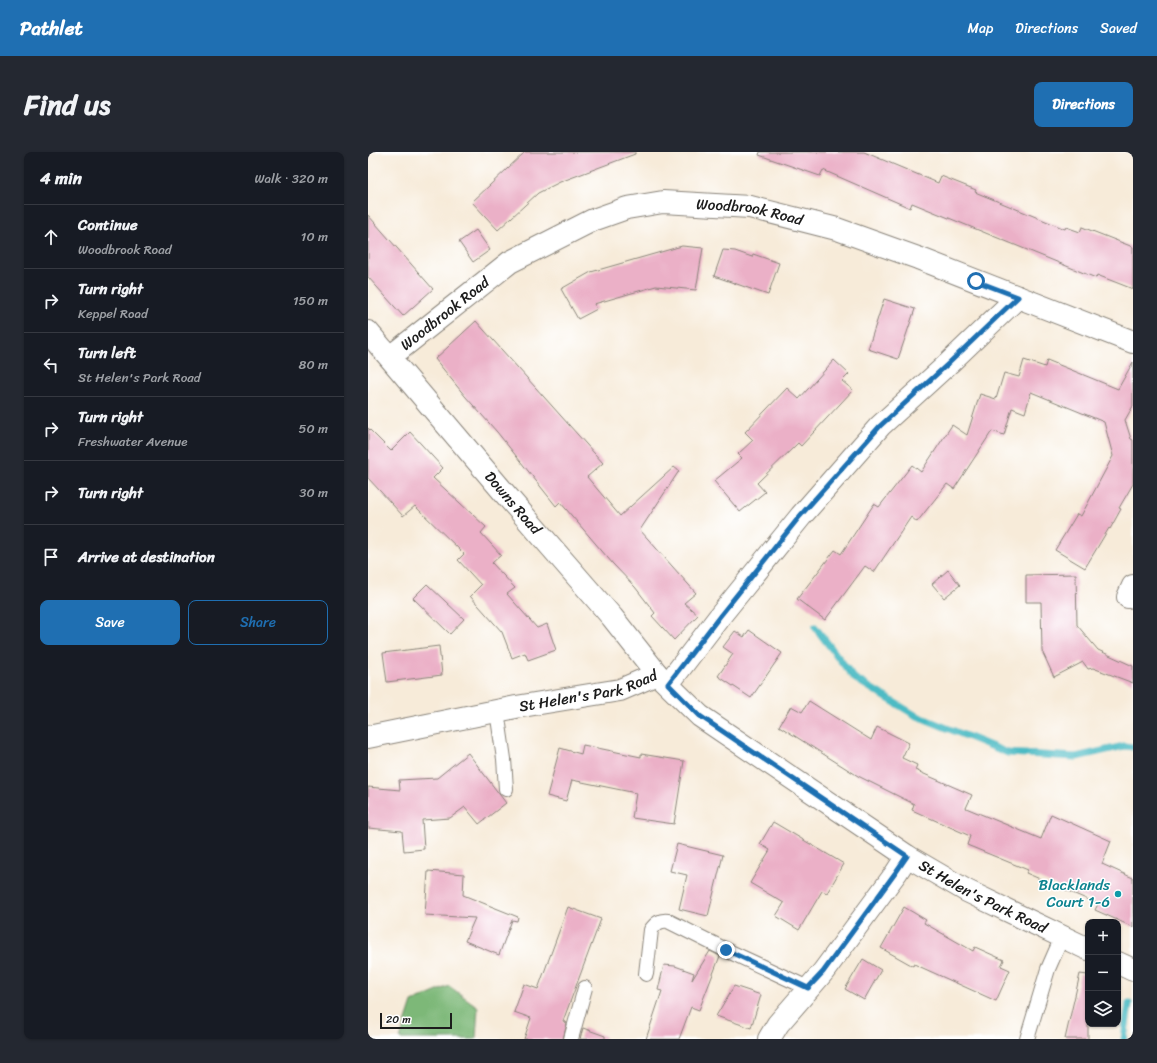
<!DOCTYPE html>
<html lang="en">
<head>
<meta charset="utf-8">
<style>
  :root { --surface:#171b24; --page:#242831; --text:#f1f3f6; --muted:#9ea1a6; --line:#363941; --accent:#1f6fb2 }
  body { margin:0; font-family:Sriracha,sans-serif; background:var(--page); color:var(--text) }
  .controls { position:absolute; right:12px; bottom:12px; display:grid; overflow:hidden; border-radius:8px; box-shadow:0 1px 3px #0004 }
  .controls button { width:36px; height:36px; display:grid; place-items:center; padding:0; border:0; border-bottom:1px solid var(--line); background:var(--surface); color:var(--text); font:20px sans-serif }
  .scale { position:absolute; left:12px; bottom:10px; width:72px; box-sizing:border-box; padding-left:4px; border:2px solid #1c1c1c; border-top:0; font-size:11px; line-height:14px; white-space:nowrap; color:#1c1c1c; -webkit-text-stroke:3px #fff; paint-order:stroke }
  .stop { position:absolute; width:12px; height:12px; margin:-9px; border:3px solid #1f6fb2; border-radius:50%; background:#fff }
  .stop.end { background:#1f6fb2; border-color:#fff; box-shadow:0 1px 4px #0008 }
  .list { margin:0; padding:0; list-style:none }
  h2 { display:flex; justify-content:space-between; align-items:center; height:52px; margin:0; padding:0 16px; font-size:17px }
  h2 small { font-size:13px; font-weight:400; color:var(--muted) }
  .list li { display:grid; grid-template-columns:26px 1fr auto; gap:12px; align-items:center; box-sizing:border-box; height:64px; padding:0 16px; border-top:1px solid var(--line) }
  .list b { display:block; font-size:15px; white-space:nowrap }
  .list p { margin:0; font-size:13px; white-space:nowrap; color:var(--muted) }
  .list em { font-size:13px; font-style:normal; color:var(--muted) }
  .actions { display:flex; gap:8px; padding:12px 16px }
  .actions a { flex:1; padding:9px 0; border:1px solid var(--accent); border-radius:8px; text-align:center; font-size:14px; color:var(--accent) }
  .actions .main { background:var(--accent); color:#fff }
  .icon { flex:none; width:22px; height:22px; fill:none; stroke:currentColor; stroke-width:2; stroke-linecap:round; stroke-linejoin:round }
  .map { position:relative; flex:none; width:765px; height:887px; overflow:hidden; border-radius:8px }
  header { display:flex; align-items:center; gap:24px; box-sizing:border-box; height:56px; padding:0 20px; background:var(--accent); color:#fff }
  header strong { font-size:19px }
  nav { display:flex; gap:22px; margin-inline-start:auto; font-size:14px }
  .intro { display:flex; align-items:center; justify-content:space-between; box-sizing:border-box; height:96px; padding:0 24px }
  h1 { margin:0; font-size:28px }
  .button { padding:10px 18px; border-radius:8px; background:var(--accent); color:#fff; font-size:14px; font-weight:700 }
  main { display:flex; gap:24px; padding:0 24px }
  aside { flex:1; background:var(--surface); border-radius:8px; box-shadow:0 1px 3px #0004 }
  .map>svg:first-child { display:block }
  .forest { fill:#7db878; stroke:#4c6a4a }
  .lines { fill:none; stroke-linecap:round; stroke-linejoin:round }
  .stream { stroke:#4dbbc4; stroke-width:7 }
  .building { fill:#ebb0c7 }
  .lane-casing { stroke:#8a847a; stroke-width:16 }
  .street-casing { stroke:#8a847a; stroke-width:24 }
  .lane { stroke:#fff; stroke-width:14 }
  .street { stroke:#fff; stroke-width:22 }
  .route { stroke:#1f6fb2; stroke-width:5 }
  .culture-dot { fill:#0f9aa8; stroke:#fff; stroke-width:1.5 }
  .labels { text-anchor:middle; dominant-baseline:central; stroke-width:3; stroke-linejoin:round; paint-order:stroke }
  .street-label { font-size:15px; fill:#1c1c1c; stroke:#fff }
  .culture-label { font-size:15px; fill:#0d838f; stroke:#fff; text-anchor:end }
</style>
</head>
<body>
<header>
<strong>Pathlet</strong>
<nav><a>Map</a><a>Directions</a><a>Saved</a></nav>
</header>
<div class="intro"><h1>Find us</h1><a class="button">Directions</a></div>
<main>
<aside>
<h2>4 min<small>Walk · 320 m</small></h2>
<ul class="list">
<li><svg class="icon" aria-label="ahead" viewBox="0 0 24 24"><path d="M12 20V5M6 11l6-6 6 6"/></svg><div><b>Continue</b><p>Woodbrook Road</p></div><em>10 m</em></li>
<li><svg class="icon" aria-label="right" viewBox="0 0 24 24"><path d="M7 20v-9h11M14 6l5 5-5 5"/></svg><div><b>Turn right</b><p>Keppel Road</p></div><em>150 m</em></li>
<li><svg class="icon" aria-label="left" viewBox="0 0 24 24"><path d="M17 20v-9H6M10 6l-5 5 5 5"/></svg><div><b>Turn left</b><p>St Helen's Park Road</p></div><em>80 m</em></li>
<li><svg class="icon" aria-label="right" viewBox="0 0 24 24"><path d="M7 20v-9h11M14 6l5 5-5 5"/></svg><div><b>Turn right</b><p>Freshwater Avenue</p></div><em>50 m</em></li>
<li><svg class="icon" aria-label="right" viewBox="0 0 24 24"><path d="M7 20v-9h11M14 6l5 5-5 5"/></svg><div><b>Turn right</b></div><em>30 m</em></li>
<li><svg class="icon" aria-label="arrive" viewBox="0 0 24 24"><path d="M6 21V4h12l-3 4 3 4H6"/></svg><div><b>Arrive at destination</b></div></li>
</ul>
<div class="actions"><a class="main">Save</a><a>Share</a></div>
</aside>
<div class="map">
<svg width="765" height="887" viewBox="0 0 765 887">
  <rect width="100%" height="100%" fill="#fff"/>
  <filter id="ink" filterUnits="userSpaceOnUse"><feTurbulence type="fractalNoise" baseFrequency=".025" numOctaves="2"/><feDisplacementMap in="SourceGraphic" scale="8" xChannelSelector="R" yChannelSelector="G"/><feConvolveMatrix kernelMatrix="1 2 1 2 8 2 1 2 1" color-interpolation-filters="sRGB"/></filter>
  <filter id="wash" filterUnits="userSpaceOnUse"><feTurbulence type="fractalNoise" baseFrequency=".012" numOctaves="4" result="noise"/><feDisplacementMap in="SourceGraphic" scale="16" xChannelSelector="R" yChannelSelector="G"/><feGaussianBlur stdDeviation="0.9" result="paint"/><feColorMatrix in="noise" values="0 0 0 0 0 0 0 0 0 0 0 0 0 0 0 0 0 1.4 0 .05"/><feComposite in="paint" operator="in"/></filter>
  <g filter="url(#wash)">
    <rect width="100%" height="100%" fill="#f7ebd9"/>
    <path class="forest" d="M81,834L110,855L108,887H32L44,850Z"/>
    <g class="lines">
      <g class="stream">
        <path d="M447,475L486,526L547,563L640,601L708,605L756,594L765,595"/>
        <path d="M756,887L761,852"/>
      </g>
    </g>
    <g id="blocks">
      <g class="building">
        <path d="M157,0H267V2L192,30L170,41L130,78L104,50Z"/>
        <path d="M392,0H496L570,31L573,24L608,38L607,40L697,77L698,75L712,80L714,75L765,95V137L729,123L728,126L544,51L542,56L455,18L452,24L391,3Z"/>
        <path d="M0,63L65,137L35,164L0,125Z"/>
        <path d="M108,78L122,98L105,110L91,90Z"/>
        <path d="M314,94L335,96L328,138L288,134L226,152L229,157L210,167L193,137L223,120Z"/>
        <path d="M355,98L367,99L384,105L385,102L411,111L400,143L346,124Z"/>
        <path d="M516,147L547,157L530,207L500,197Z"/>
        <path d="M108,169L235,311L219,325L252,364L306,315L311,319L272,378L328,441L316,451L330,463L306,488L284,464L287,461L267,435L245,412L192,350L188,354L129,280L97,244L67,207Z"/>
        <path d="M466,208L481,222L474,229L485,238L433,294L430,291L389,331L397,340L372,360L346,329L374,306L370,302L385,288L377,280L419,236L431,247Z"/>
        <path d="M656,208L677,215L679,208L750,237L765,210V254L757,268L763,287L765,288V332L751,356L753,357L742,377L741,376L717,416L687,398L709,362L713,364L745,304L736,270L663,240L657,261L644,256L636,283L624,279L586,337L579,332L549,370L543,365L506,420L497,414L457,468L429,447L467,398L473,402L506,352L511,355L544,313L553,320L584,273L599,283L612,242L628,247L636,221L651,225Z"/>
        <path d="M0,276L23,299L42,280L75,316L65,326L118,375L113,381L133,403L124,411L147,436L139,442L169,476L179,472L188,498L160,508L157,501L144,506L134,480L102,444L113,433L90,408L96,402L47,354L35,364L0,326Z"/>
        <path d="M580,418L592,433L576,446L564,432Z"/>
        <path d="M708,422L709,473L730,498L765,514V531L725,516L720,517L715,510L686,525L674,499L673,450H658V423Z"/>
        <path d="M59,432L96,467L82,482L45,446Z"/>
        <path d="M381,478L414,501L383,546L350,524L365,502L355,495L367,479L376,485Z"/>
        <path d="M71,494L74,523L19,530L15,501Z"/>
        <path d="M441,549L503,588L509,575L541,591L534,606L549,613L547,618L604,643L598,656L673,687L683,662L743,689L734,712L765,726V775L727,758L730,752L658,721L660,718L599,693L602,684L544,658L546,652L490,624L411,574L423,554L434,560Z"/>
        <path d="M215,593L273,605V602L316,609L306,672L264,666L268,641L204,628L198,649L179,644L192,596L213,602Z"/>
        <path d="M100,601L138,651L111,672L97,655L82,666L54,668L56,697L36,699L34,679L0,676V635L32,638L31,628L69,626Z"/>
        <path d="M405,670L476,712L459,741L454,739L431,778L408,764L416,751L382,731L402,698L392,692Z"/>
        <path d="M309,692L355,703L340,764L311,757L319,723L302,719Z"/>
        <path d="M60,719L96,722L95,743L150,765L149,769L144,768L131,803L97,789L107,766L57,763Z"/>
        <path d="M200,755L233,767L195,869L199,871L195,887H156L163,866L146,860L156,832L170,837Z"/>
        <path d="M536,755L558,768L556,771L605,799L607,795L636,808L633,814L642,818L628,849L546,812L545,814L513,796Z"/>
        <path d="M342,799L352,804L331,858L323,855L311,887H278L294,839L290,838L296,813L307,814L326,821L324,828Z"/>
        <path d="M495,807L513,818L496,848L477,837Z"/>
        <path d="M712,822L720,823V887H697Z"/>
        <path d="M366,834L393,843L383,876L348,864Z"/>
        <path d="M215,876L237,884V887H212Z"/>
      </g>
    </g>
  </g>
  <g filter="url(#ink)">
    <use href="#blocks" fill-opacity="0" stroke="#8a847a" stroke-width="1"/>
    <g class="lines">
      <defs>
        <g id="lane">
          <path d="M129,559L136,607L138,637"/>
          <path d="M278,822L283,778C288,771 292,768 300,769L358,798L440,836"/>
          <path d="M203,887L217,836"/>
          <path d="M659,887L680,817L694,785"/>
        </g>
        <g id="street">
          <path id="s1" d="M0,180L138,343L244,465L289,522L332,564L539,704L599,739L720,797"/>
          <path id="s2" d="M22,205L142,110L225,68L259,56L295,50L382,55L469,77L550,106L765,190"/>
          <path d="M760,445L765,434"/>
          <path d="M300,532L352,464L433,364L512,274L581,211L650,145"/>
          <path id="s3" d="M0,585L148,555L252,538L289,522"/>
          <path d="M750,811L765,818"/>
          <path d="M401,887L410,872L455,820L528,721L539,704"/>
        </g>
      </defs>
      <use href="#lane" class="lane-casing"/>
      <use href="#street" class="street-casing"/>
      <use href="#lane" class="lane"/>
      <use href="#street" class="street"/>
    </g>
  </g>
  <g class="lines" filter="url(#ink)">
    <path class="route" d="M358,798L440,836L455,820L528,720L539,704L332,564L300,532L352,464L432,364L512,274L581,211L650,145L608,129"/>
  </g>
  <circle class="culture-dot" cx="750" cy="742" r="4"/>
  <g class="labels">
    <g class="street-label">
      <text stroke="none"><textPath href="#s2" startOffset="406">Woodbrook Road</textPath></text>
      <text stroke="none"><textPath href="#s2" startOffset="70">Woodbrook Road</textPath></text>
      <text stroke="none"><textPath href="#s1" startOffset="224">Downs Road</textPath></text>
      <text stroke="none"><textPath href="#s3" startOffset="225">St Helen's Park Road</textPath></text>
      <text stroke="none"><textPath href="#s1" startOffset="844">St Helen's Park Road</textPath></text>
    </g>
    <g class="culture-label">
      <text x="742" y="733">Blacklands<tspan x="742" dy="17">Court 1-6</tspan></text>
    </g>
  </g>
</svg>
<div class="controls">
<button>+</button>
<button>−</button>
<button><svg class="icon" aria-label="layers" viewBox="0 0 24 24"><path d="M12 4l9 5-9 5-9-5zM3 14l9 5 9-5"/></svg></button>
</div>
<div class="scale">20 m</div>
<div class="stop" style="left:608px;top:129px"></div>
<div class="stop end" style="left:358px;top:798px"></div>
</div>
</main>
</body>
</html>
